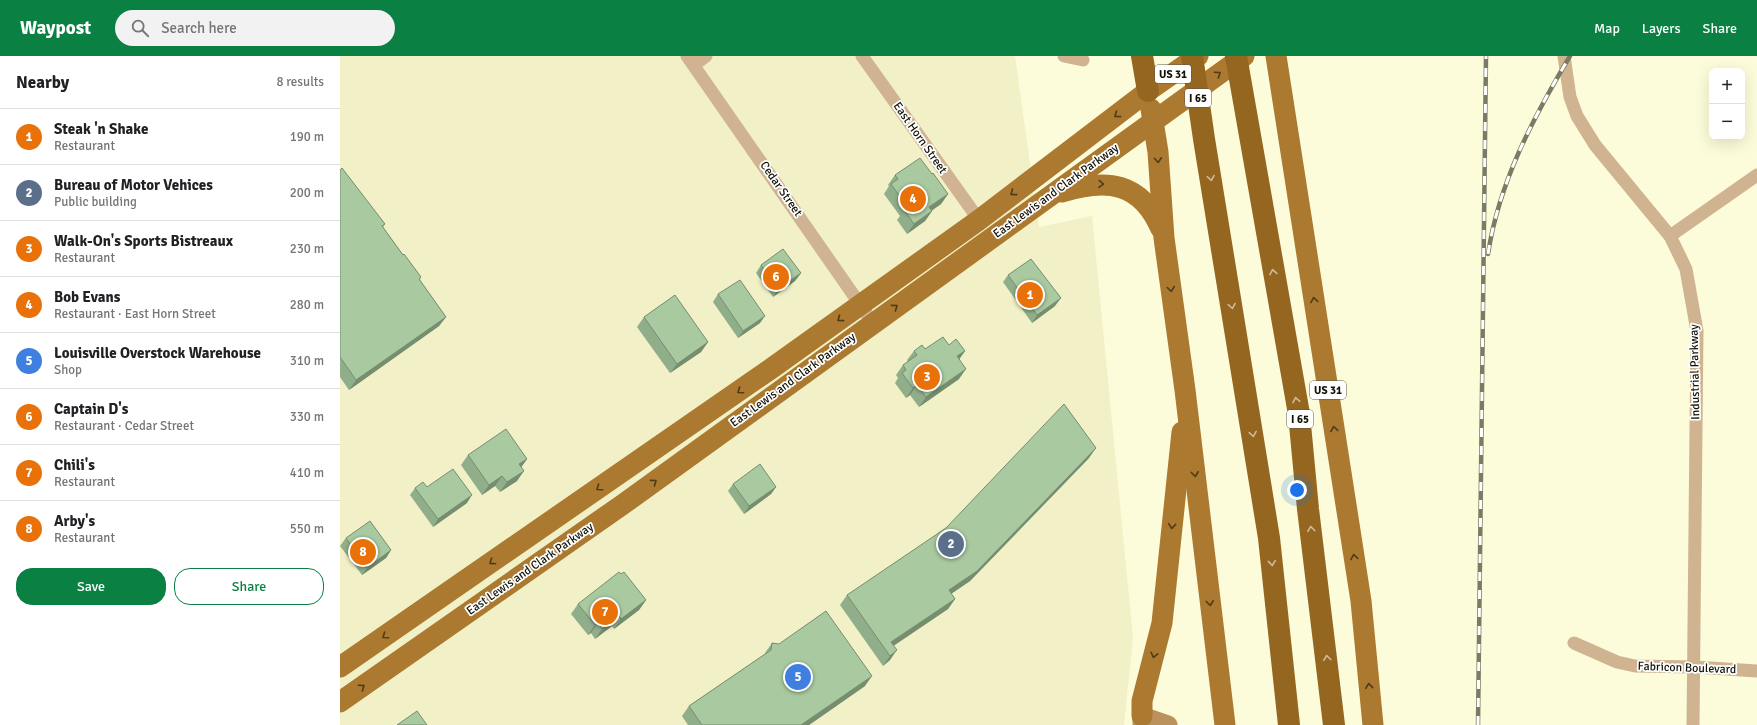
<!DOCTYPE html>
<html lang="en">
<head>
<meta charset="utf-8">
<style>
  :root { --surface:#fff; --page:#f2f2f2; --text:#202124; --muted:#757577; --line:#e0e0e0; --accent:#0b8043 }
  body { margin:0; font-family:Signika,sans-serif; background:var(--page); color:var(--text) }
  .controls { position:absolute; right:12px; top:12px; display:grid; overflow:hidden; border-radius:8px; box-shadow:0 4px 16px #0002 }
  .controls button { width:36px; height:36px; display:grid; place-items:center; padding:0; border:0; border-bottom:1px solid var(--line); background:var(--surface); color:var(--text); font:20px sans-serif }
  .you { position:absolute; left:957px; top:434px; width:14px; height:14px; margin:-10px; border:3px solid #fff; border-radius:50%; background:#1a73e8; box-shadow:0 0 0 6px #1a73e833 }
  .badge { display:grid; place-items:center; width:26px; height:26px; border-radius:50%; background:var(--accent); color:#fff; font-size:13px; font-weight:700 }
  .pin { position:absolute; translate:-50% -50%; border:2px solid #fff; box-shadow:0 1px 4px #0006 }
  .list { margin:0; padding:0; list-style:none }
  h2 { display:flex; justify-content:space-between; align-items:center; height:52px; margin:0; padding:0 16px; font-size:17px }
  h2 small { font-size:13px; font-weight:400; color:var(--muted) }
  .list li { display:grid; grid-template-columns:26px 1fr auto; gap:12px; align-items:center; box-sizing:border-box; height:56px; padding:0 16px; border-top:1px solid var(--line) }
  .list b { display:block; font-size:15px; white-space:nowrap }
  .list p { margin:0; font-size:13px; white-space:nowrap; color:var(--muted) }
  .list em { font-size:13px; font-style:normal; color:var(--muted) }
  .actions { display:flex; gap:8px; padding:12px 16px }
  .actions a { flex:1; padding:9px 0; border:1px solid var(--accent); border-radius:16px; text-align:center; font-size:14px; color:var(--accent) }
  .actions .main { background:var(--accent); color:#fff }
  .icon { flex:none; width:22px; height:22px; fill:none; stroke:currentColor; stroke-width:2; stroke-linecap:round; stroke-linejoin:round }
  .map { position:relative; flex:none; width:1417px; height:669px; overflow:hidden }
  header { display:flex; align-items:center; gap:24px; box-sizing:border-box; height:56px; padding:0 20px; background:var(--accent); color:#fff }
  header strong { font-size:19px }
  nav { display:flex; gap:22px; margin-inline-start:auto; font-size:14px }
  .search { width:280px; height:36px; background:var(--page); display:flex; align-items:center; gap:10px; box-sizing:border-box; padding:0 14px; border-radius:22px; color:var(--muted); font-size:15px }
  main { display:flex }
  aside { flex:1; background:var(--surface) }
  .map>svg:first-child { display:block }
  .built { fill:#f1f0c7 }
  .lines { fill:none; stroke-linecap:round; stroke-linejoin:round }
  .street { stroke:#d0b491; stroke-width:13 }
  .secondary { stroke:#bb925c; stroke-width:19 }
  .primary { stroke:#ab792f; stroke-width:21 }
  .highway { stroke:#946620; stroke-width:22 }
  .rail-casing { stroke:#7b7b65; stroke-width:4.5 }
  .rail { stroke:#fff; stroke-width:3; stroke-dasharray:9; stroke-linecap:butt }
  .wall { fill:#91ae8a }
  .shaded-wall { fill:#768d70 }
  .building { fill:#a9caa0; stroke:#768d70 }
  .oneway { stroke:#503b17 }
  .oneway2 { stroke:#cfba9b }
  .labels { text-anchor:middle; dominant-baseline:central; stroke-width:3.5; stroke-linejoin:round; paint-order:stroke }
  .shield { fill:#fff; stroke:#5a5951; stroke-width:1 }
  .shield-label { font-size:11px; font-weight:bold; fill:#131207 }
  .street-label { font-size:12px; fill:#131207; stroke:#fff }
</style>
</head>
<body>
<header>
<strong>Waypost</strong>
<div class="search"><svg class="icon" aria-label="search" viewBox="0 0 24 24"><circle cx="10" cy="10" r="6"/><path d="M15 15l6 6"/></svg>Search here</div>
<nav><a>Map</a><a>Layers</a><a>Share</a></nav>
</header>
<main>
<aside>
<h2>Nearby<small>8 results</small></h2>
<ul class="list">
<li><span class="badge" style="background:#e8710a">1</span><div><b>Steak 'n Shake</b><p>Restaurant</p></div><em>190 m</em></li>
<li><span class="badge" style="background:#5c6f8a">2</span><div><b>Bureau of Motor Vehices</b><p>Public building</p></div><em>200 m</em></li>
<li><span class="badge" style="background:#e8710a">3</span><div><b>Walk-On's Sports Bistreaux</b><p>Restaurant</p></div><em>230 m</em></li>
<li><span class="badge" style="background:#e8710a">4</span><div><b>Bob Evans</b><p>Restaurant · East Horn Street</p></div><em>280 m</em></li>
<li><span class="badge" style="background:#3f7fe0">5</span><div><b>Louisville Overstock Warehouse</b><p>Shop</p></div><em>310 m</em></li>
<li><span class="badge" style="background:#e8710a">6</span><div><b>Captain D's</b><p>Restaurant · Cedar Street</p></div><em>330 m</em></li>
<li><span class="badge" style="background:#e8710a">7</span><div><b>Chili's</b><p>Restaurant</p></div><em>410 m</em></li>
<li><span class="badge" style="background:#e8710a">8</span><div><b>Arby's</b><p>Restaurant</p></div><em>550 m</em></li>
</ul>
<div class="actions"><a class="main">Save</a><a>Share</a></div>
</aside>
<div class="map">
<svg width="1417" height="669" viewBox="0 0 1417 669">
  <rect width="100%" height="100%" fill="#fcfcda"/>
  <path class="built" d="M0,0H675L699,171L752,160L793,582L784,669H0Z"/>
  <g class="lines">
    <g class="street">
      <path d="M347,0L533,267"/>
      <path d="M522,0L639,164"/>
      <path d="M724,0L743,4"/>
      <path d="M1224,0L1230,41L1237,60L1255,89L1330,180L1346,213L1357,275L1353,669"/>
      <path d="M354,9L366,0"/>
      <path d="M1330,180L1417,119"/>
      <path d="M1234,587L1277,606L1295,610L1355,611L1417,615"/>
    </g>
    <path class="secondary" d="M802,669V660L828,669"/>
    <g class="primary">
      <path d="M936,0L1021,545L1033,669"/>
      <path d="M811,53L818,96L824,182L845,334L885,669"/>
      <path d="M722,136C767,122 801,126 821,173"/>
      <path d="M0,611L432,312L639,164L808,35L858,0"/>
      <path d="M0,646L282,449L904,0"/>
      <path d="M802,660V645L822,567L842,376"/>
    </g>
    <g class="highway">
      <path d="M802,0L808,35"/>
      <path d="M852,0L864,83L929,482L949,669"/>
      <path d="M896,0L959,358L968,453L994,669"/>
    </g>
    <defs>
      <g id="rail">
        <path d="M1148,198C1159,126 1193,62 1230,0"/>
        <path d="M1138,669L1146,0"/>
      </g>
    </defs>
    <use href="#rail" class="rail-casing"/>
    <use href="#rail" class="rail"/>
  </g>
  <g class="wall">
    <path d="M0,114L45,168L43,171L63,199L81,221L80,224L106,261L99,270L9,334L0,321Z"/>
    <path d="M592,118L608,138L601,148L592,154V155L585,165L567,178L557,164L560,160L544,138L549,130L548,129L555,119Z"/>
    <path d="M421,209L461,217L455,225L433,241L416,217Z"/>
    <path d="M668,219L715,250L692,267L663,226Z"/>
    <path d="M378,238L420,267L398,282L373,246Z"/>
    <path d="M304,261L368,286L361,296L330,317L297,271Z"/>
    <path d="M609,289L625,295L619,303V323L579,351L570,339L566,342L555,327L558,322L556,319L563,309L568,306L567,304L574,295L585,293Z"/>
    <path d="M128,399L187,403L181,411L177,425L160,436L155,430L142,439L121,409Z"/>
    <path d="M749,402L630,525L611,538L615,543L608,553L554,589L550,604L543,610L500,549L507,539Z"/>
    <path d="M393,428L436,431L431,438L404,458L388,435Z"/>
    <path d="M87,431L127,447L93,471L70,439L75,432Z"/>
    <path d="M6,482L51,494L46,502L22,519L0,490Z"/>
    <path d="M306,544L299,554L274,573L272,570L255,583L251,577L248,579L231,558L238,548Z"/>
    <path d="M432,587L525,630L469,669H348L342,660L349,650L425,598V597Z"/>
  </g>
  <g class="shaded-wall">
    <path d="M608,138L601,148L583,161L589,151Z"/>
    <path d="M592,155L585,165L567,178L574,168Z"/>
    <path d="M461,217L455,225L433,241L438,233Z"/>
    <path d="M721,242L715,250L692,267L697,259Z"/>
    <path d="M425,260L420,267L398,282L403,275Z"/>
    <path d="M106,261L99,270L9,334L16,324Z"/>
    <path d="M368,286L361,296L330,317L337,308Z"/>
    <path d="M625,295L618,305L617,300Z"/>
    <path d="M626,313L619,323L579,351L586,341Z"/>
    <path d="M577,329L570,339L566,342L573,332Z"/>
    <path d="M756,392L749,402L630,525L602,544L609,534Z"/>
    <path d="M187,403L180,413L179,408Z"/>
    <path d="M184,415L177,425L160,436L167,426Z"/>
    <path d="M162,420L155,430L142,439L149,429Z"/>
    <path d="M436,431L431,438L404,458L409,450Z"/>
    <path d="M132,439L127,447L93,471L98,463Z"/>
    <path d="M51,494L46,502L22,519L27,512Z"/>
    <path d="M615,543L608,553L546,595L551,586Z"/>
    <path d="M306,544L299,554L274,573L281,563Z"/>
    <path d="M279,560L272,570L255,583L262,573Z"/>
    <path d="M258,567L251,577L248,579L255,569Z"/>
    <path d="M557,594L550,604L543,610L550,600Z"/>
    <path d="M532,620L525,630L469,669H461Z"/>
  </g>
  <g class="building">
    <path d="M580,102L592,118L593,117L608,138L589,151L592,155L574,168L564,154L568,152L551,128L558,123L555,119Z"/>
    <path d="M2,112L45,168L42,170L63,199L64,198L81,221L79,223L106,261L16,324L0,301V114Z"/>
    <path d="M443,193L461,217L438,233L421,209Z"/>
    <path d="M691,203L721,242L697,259L668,219Z"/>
    <path d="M400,224L425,260L403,275L378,238Z"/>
    <path d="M335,239L368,286L337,308L304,261Z"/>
    <path d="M603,281L609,289L616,283L625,295L617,300L626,313L586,341L577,329L573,332L562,317L566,314L563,309L577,299L574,295L582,289L585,293Z"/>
    <path d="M724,348L756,392L637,515L609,534L615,543L551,586L557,594L550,600L507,539L606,472Z"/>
    <path d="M166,373L187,403L179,408L184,415L167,426L162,420L149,429L128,399Z"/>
    <path d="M420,408L436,431L409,450L393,428Z"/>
    <path d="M113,413L132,439L98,463L75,432L83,426L87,431Z"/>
    <path d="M30,465L51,494L27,512L6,482Z"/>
    <path d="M279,516L281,518L284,516L306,544L281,563L279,560L262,573L258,567L255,569L238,548Z"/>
    <path d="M486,555L532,620L461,669H362L349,650L431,594L432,587L439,588Z"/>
    <path d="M77,655L87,669H57Z"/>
  </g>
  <defs><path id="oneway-chevron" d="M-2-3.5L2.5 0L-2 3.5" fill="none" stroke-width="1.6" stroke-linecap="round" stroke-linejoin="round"/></defs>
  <g class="oneway">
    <use href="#oneway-chevron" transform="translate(878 18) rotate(-35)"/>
    <use href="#oneway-chevron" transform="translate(777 59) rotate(143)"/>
    <use href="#oneway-chevron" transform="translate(818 104) rotate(86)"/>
    <use href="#oneway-chevron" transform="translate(761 128) rotate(3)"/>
    <use href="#oneway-chevron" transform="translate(673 137) rotate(143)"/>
    <use href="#oneway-chevron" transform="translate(831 233) rotate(82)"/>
    <use href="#oneway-chevron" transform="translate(974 244) rotate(-99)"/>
    <use href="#oneway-chevron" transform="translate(555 251) rotate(-36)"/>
    <use href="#oneway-chevron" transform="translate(500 263) rotate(144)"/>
    <use href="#oneway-chevron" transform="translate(400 335) rotate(145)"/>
    <use href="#oneway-chevron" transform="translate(994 373) rotate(-99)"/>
    <use href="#oneway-chevron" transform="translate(855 418) rotate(83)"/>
    <use href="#oneway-chevron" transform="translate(314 426) rotate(-36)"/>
    <use href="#oneway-chevron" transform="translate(259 432) rotate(145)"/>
    <use href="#oneway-chevron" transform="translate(832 470) rotate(96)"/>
    <use href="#oneway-chevron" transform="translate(1014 501) rotate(-99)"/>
    <use href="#oneway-chevron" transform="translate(152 506) rotate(146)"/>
    <use href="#oneway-chevron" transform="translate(870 547) rotate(83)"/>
    <use href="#oneway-chevron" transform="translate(45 580) rotate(145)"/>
    <use href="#oneway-chevron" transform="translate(814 599) rotate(104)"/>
    <use href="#oneway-chevron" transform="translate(1029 630) rotate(-96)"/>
    <use href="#oneway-chevron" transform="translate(22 631) rotate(-34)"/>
  </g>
  <g class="oneway2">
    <use href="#oneway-chevron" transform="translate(871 122) rotate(81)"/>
    <use href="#oneway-chevron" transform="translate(933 216) rotate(-100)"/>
    <use href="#oneway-chevron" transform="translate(892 250) rotate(81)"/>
    <use href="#oneway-chevron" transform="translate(956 344) rotate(-101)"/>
    <use href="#oneway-chevron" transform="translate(913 378) rotate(81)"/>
    <use href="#oneway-chevron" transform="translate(971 473) rotate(-97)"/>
    <use href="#oneway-chevron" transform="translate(932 507) rotate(84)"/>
    <use href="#oneway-chevron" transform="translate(987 602) rotate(-97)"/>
  </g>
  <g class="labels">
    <g class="shield">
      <rect x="815" y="9" width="36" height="18" rx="3"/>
      <rect x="845" y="33" width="26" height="18" rx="3"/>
      <rect x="970" y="325" width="36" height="18" rx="3"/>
      <rect x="947" y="354" width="26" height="18" rx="3"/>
    </g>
    <g class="shield-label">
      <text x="833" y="18">US 31</text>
      <text x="858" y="42">I 65</text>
      <text x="988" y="334">US 31</text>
      <text x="960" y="363">I 65</text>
    </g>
    <g class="street-label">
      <text transform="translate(580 82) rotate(55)">East Horn Street</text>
      <text transform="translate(441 133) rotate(55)">Cedar Street</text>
      <text transform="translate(716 135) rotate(-36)">East Lewis and Clark Parkway</text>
      <text transform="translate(1355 316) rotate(-91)">Industrial Parkway</text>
      <text transform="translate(453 324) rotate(-36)">East Lewis and Clark Parkway</text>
      <text transform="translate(190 513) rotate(-35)">East Lewis and Clark Parkway</text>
      <text transform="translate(1347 612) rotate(2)">Fabricon Boulevard</text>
    </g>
  </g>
</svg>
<div class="controls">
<button>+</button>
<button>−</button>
</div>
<div class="you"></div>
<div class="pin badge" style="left:690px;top:239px;background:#e8710a">1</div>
<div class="pin badge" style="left:611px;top:488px;background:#5c6f8a">2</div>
<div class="pin badge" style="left:587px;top:321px;background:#e8710a">3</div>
<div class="pin badge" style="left:573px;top:143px;background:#e8710a">4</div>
<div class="pin badge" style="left:458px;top:621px;background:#3f7fe0">5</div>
<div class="pin badge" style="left:436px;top:221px;background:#e8710a">6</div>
<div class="pin badge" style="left:265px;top:556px;background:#e8710a">7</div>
<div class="pin badge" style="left:23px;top:496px;background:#e8710a">8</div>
</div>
</main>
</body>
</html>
